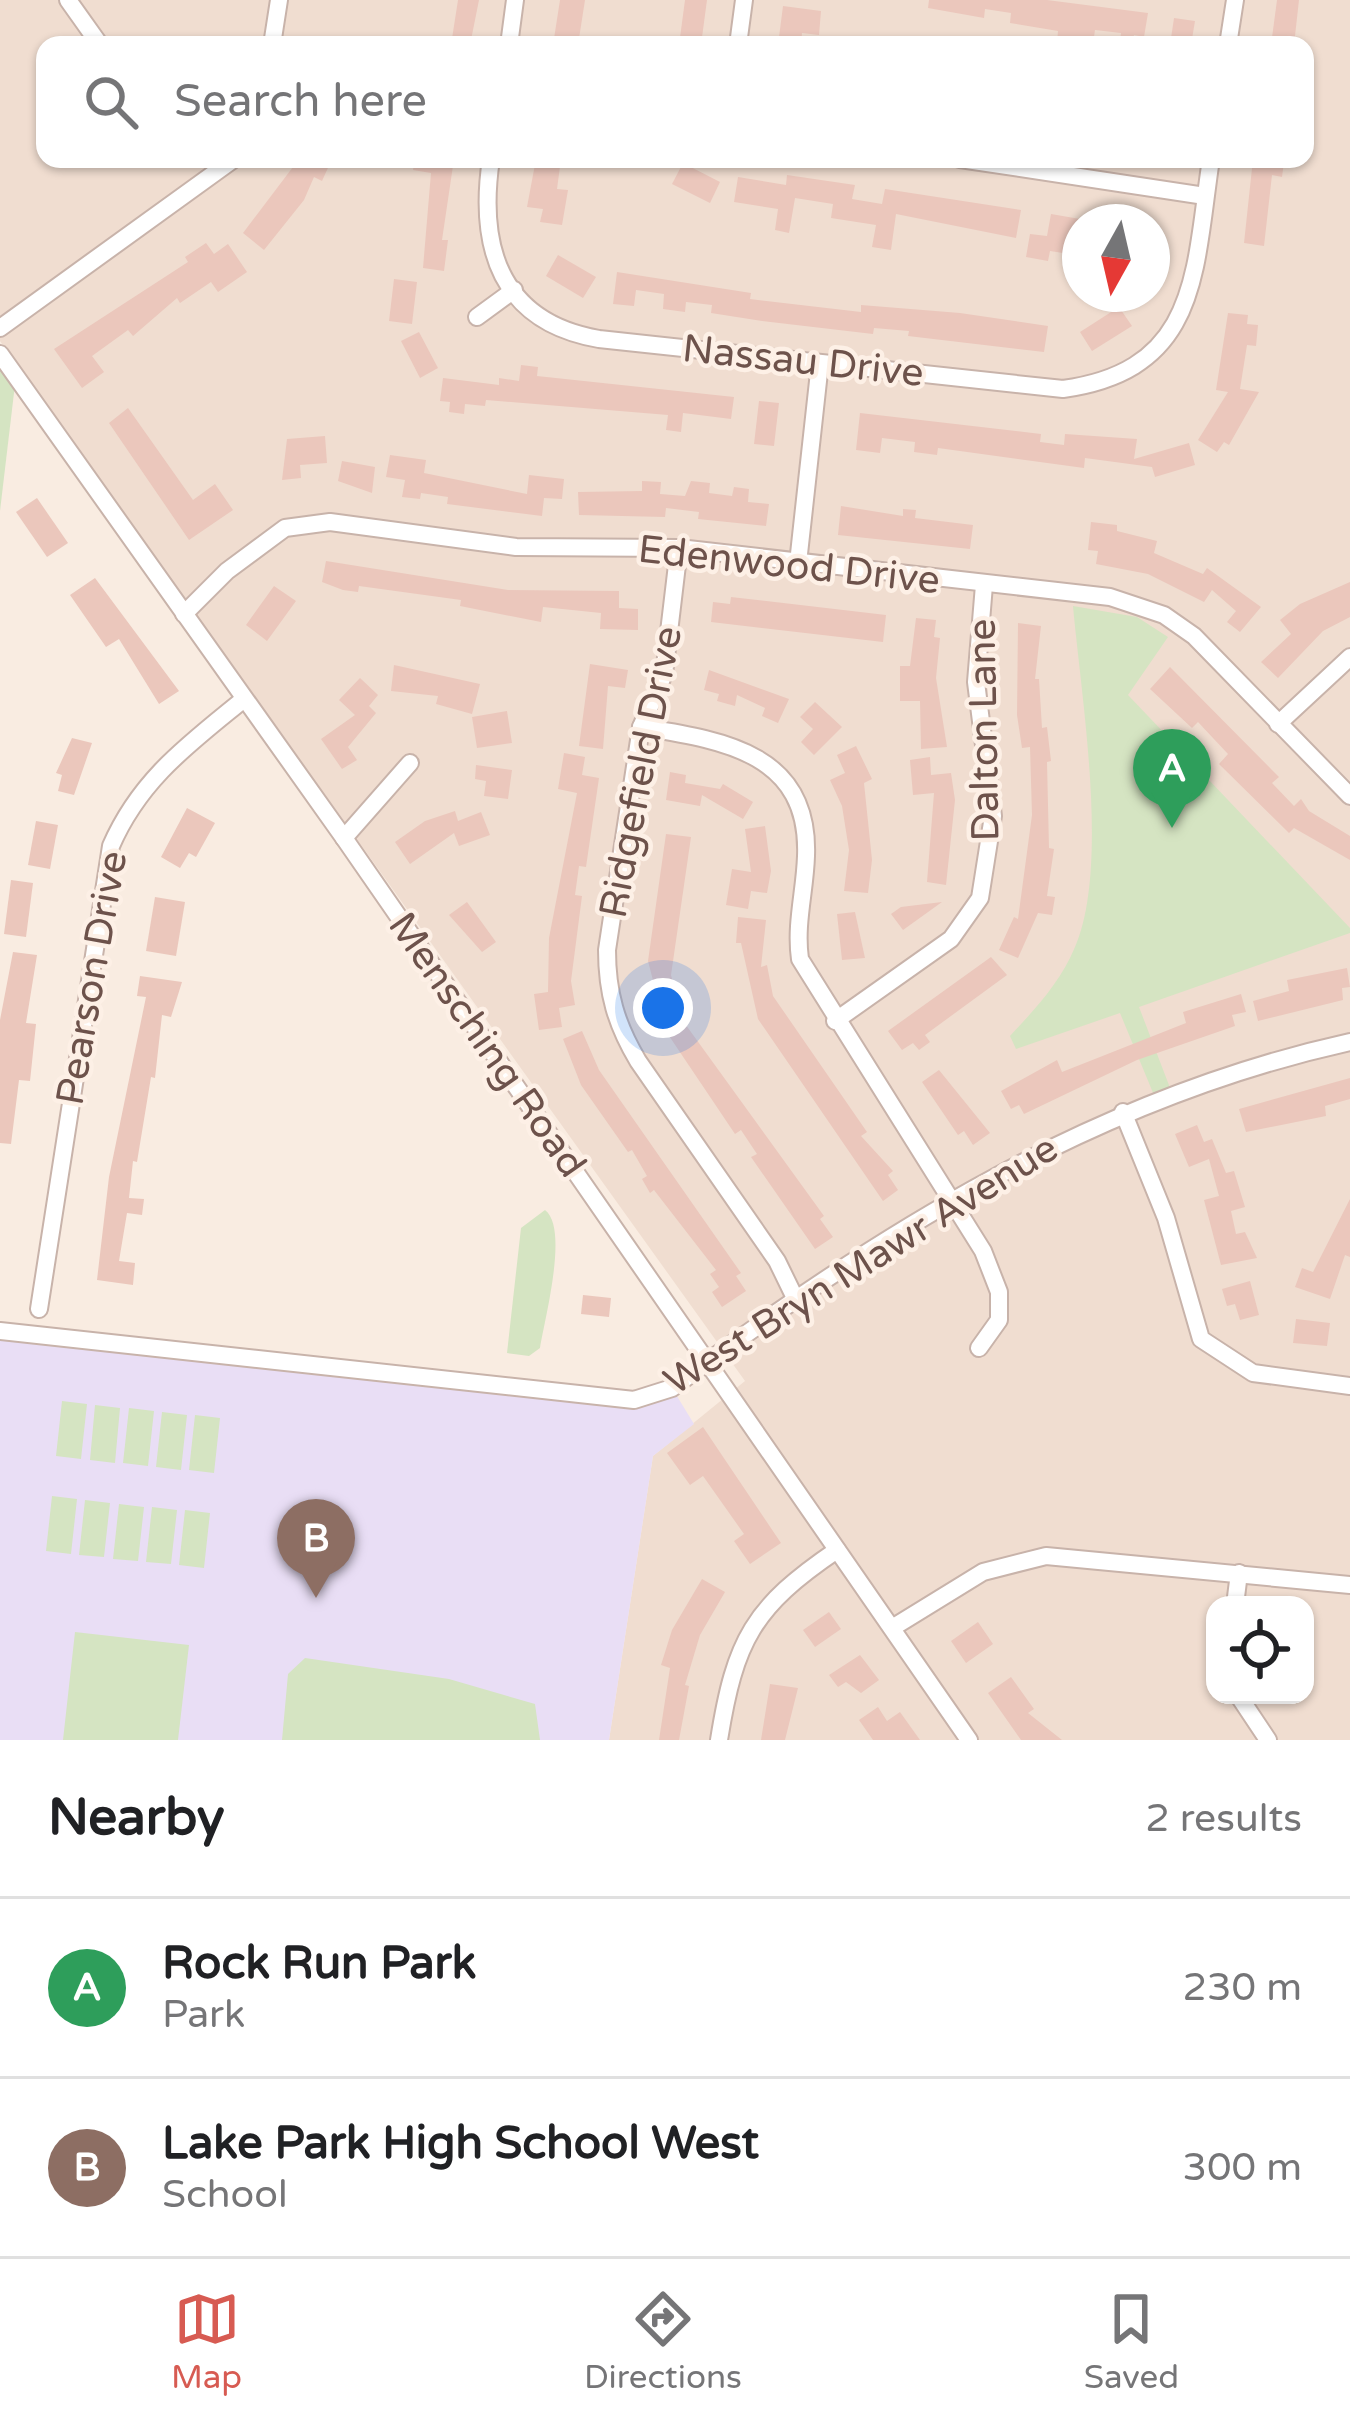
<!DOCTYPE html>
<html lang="en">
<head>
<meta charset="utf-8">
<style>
  :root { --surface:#fff; --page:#f6f6f6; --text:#202124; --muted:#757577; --line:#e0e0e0; --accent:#d75b52 }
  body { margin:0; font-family:"Varela Round",sans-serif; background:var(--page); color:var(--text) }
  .controls { position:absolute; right:36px; bottom:36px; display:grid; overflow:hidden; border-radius:24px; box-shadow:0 3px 9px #0004 }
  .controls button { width:108px; height:108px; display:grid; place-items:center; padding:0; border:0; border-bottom:3px solid var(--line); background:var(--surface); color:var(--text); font:60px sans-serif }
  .compass { position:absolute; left:1062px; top:204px; width:108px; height:108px; border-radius:50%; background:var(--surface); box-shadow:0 3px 9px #0004; rotate:188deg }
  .you { position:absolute; left:663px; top:1008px; width:42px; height:42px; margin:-30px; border:9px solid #fff; border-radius:50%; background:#1a73e8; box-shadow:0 0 0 18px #1a73e833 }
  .badge { display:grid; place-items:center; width:78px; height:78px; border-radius:50%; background:var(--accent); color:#fff; font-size:39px; font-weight:700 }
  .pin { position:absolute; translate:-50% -99px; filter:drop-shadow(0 3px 6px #0008) }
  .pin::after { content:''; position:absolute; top:63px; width:42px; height:36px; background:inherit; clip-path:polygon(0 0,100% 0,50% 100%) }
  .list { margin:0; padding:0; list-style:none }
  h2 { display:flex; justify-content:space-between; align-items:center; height:156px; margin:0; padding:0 48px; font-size:51px }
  h2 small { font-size:39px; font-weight:400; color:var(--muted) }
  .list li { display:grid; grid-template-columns:78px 1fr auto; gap:36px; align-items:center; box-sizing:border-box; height:180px; padding:0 48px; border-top:3px solid var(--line) }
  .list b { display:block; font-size:45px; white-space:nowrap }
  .list p { margin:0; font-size:39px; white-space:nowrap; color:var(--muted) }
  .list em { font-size:39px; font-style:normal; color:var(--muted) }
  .icon { flex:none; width:66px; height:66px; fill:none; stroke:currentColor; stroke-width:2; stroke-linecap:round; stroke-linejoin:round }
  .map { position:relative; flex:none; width:1350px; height:1740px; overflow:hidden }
  .search { position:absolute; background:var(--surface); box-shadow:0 3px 9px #0004; left:36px; right:36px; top:36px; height:132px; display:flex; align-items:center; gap:30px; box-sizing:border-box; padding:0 42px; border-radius:24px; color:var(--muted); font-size:45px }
  .sheet { height:516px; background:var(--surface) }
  nav { display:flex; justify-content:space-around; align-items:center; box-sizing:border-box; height:168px; border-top:3px solid var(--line); background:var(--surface); font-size:33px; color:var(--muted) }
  nav a { display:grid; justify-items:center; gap:6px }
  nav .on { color:var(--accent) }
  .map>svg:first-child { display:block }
  .residential { fill:#f0ddd0; fill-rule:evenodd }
  .education { fill:#e9def5 }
  .green { fill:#d5e4c2 }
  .building { fill:#ebc7bc }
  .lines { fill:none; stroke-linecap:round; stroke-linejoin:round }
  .minor-casing { stroke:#c8b3aa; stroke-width:20 }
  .minor { stroke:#fff; stroke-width:16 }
  .labels { text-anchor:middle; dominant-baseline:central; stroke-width:9; stroke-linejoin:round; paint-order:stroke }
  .street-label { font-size:39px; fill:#6d524b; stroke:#fdf0e6 }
</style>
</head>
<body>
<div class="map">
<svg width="1350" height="1740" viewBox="0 0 1350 1740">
  <rect width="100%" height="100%" fill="#f9ece1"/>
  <path class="residential" d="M0,0H1350V1740H609L653,1456L745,1381L0,341ZM45,45H1305V159H45ZM1080,222H1152V294H1080ZM1215,1605H1305V1695H1215Z"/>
  <path class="education" d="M0,1329L633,1400L672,1388L694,1424L653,1456L609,1740H0Z"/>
  <g class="green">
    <path d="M0,353L16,376L0,511Z"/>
    <path d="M1073,606L1137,617L1168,637L1128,695L1350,928V933L1139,1007L1172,1093L1156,1100L1120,1013L1016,1049L1010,1036C1035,1009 1060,983 1075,947C1110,866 1081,696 1073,606Z"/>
    <path d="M545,1210C569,1228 545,1317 540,1348L529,1356L507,1353L521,1228Z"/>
    <path d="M62,1401L87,1404L81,1459L56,1456Z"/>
    <path d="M95,1405L120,1408L115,1463L90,1460Z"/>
    <path d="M129,1408L154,1411L148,1466L123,1463Z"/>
    <path d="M162,1412L187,1415L181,1470L156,1467Z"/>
    <path d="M195,1415L220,1418L214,1473L189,1470Z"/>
    <path d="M52,1496L77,1499L71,1554L46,1551Z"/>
    <path d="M85,1500L110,1503L104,1557L79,1555Z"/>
    <path d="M119,1504L144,1507L138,1561L113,1559Z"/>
    <path d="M152,1507L177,1510L171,1564L146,1562Z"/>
    <path d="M185,1510L210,1513L204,1568L179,1565Z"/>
    <path d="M75,1632L189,1645L178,1740H63Z"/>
    <path d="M305,1658L449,1679L535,1704L540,1740H282L288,1674Z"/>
  </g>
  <g class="building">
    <path d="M458,0H479L470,45H451Z"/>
    <path d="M560,0H585L578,45H553Z"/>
    <path d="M685,0H707L701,45H679Z"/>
    <path d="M929,0H1047L1148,13L1144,37L1134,35L1132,43L1120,41L1121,33L1095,30L1093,44L1069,45L1057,43L1058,31L1010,23L1011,13L985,9L984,18L928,8Z"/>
    <path d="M1277,0H1299L1294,45H1271Z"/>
    <path d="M783,6L821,11L819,35L802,33L801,45H778Z"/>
    <path d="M1174,18L1195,21L1191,45H1170Z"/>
    <path d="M299,159H332L322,181L314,177L304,200L264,250L243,233Z"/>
    <path d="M415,159H454L442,240H448L444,271L423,268L431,173L413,170Z"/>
    <path d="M536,159H561L557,189L568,190L562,225L540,222L543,209L527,207Z"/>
    <path d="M1253,159L1284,162L1282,177L1272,175L1264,246L1244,243Z"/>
    <path d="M683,163L720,182L710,203L672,184Z"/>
    <path d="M787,175L855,185L852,199L882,204L885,189L1021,210L1016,238L896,214L891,250L872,247L876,225L831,218L833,204L795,198L789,233L775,230L778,209L734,202L738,177L786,185Z"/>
    <path d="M1051,214L1080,219V247L1064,245L1063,253L1050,251L1048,261L1026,257L1030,234L1047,236Z"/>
    <path d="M206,243L214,254L228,244L247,272L218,292L211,282L180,303L177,298L133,336L128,330L92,356L104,372L82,388L54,349L188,262L185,257Z"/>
    <path d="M558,255L596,277L583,298L546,276Z"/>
    <path d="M617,272L751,293L750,299L861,312V305L960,313L1048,326L1044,352L908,336L909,331L874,328L873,334L762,321L711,313L712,305L686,302L685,312L663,309L664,294L636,290L634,306L613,304Z"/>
    <path d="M394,279L417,282L412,324L389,321Z"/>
    <path d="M1119,307L1132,326L1092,351L1080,332Z"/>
    <path d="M1228,313L1248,315L1247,324L1258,325L1256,346L1247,345L1240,389L1259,392L1229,445L1224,442L1217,452L1198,440L1228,392L1216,390Z"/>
    <path d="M419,332L438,368L420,378L401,341Z"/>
    <path d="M521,365L538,367L537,376L734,397L731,419L683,413L681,432L666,430L668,415L486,400L485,406L465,404L464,414L449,412L450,402L440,401L443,378L499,385V378L519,381Z"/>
    <path d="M759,401L779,403L774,446L754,444Z"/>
    <path d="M128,408L193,500L215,484L233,510L189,540L109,423Z"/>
    <path d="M860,413L1041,434L1040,442L1064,445L1065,434L1137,439L1134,459L1189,443L1195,465L1155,477L1152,467L1085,458L1084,468L938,448L937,455L914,452L915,442L882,438L880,453L856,450Z"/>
    <path d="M325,436L327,463L300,465L301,478L282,480L287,439Z"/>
    <path d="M390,455L426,460L424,473L527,494L529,475L564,479L562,499L544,498L542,516L447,504L448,497L421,493L420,499L402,497L405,480L386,477Z"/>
    <path d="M342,461L375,467L372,493L338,481Z"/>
    <path d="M642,481L661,482L660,494L685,496L691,481L710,483L709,493L732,496L734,487L749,489L748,502L769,504L766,526L698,519L699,512L666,508L665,517L579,515L578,492L642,491Z"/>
    <path d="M37,498L68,543L47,557L16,512Z"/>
    <path d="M841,506L903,516V509L916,510L915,518L973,525L970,549L838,535Z"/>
    <path d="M1091,522L1117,525V531L1157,541L1154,553L1203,574L1207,568L1261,607L1240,632L1227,622L1236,611L1212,590L1204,602L1148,574L1096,564L1098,551L1088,550Z"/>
    <path d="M326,561L508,590L619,591V608L638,609V630L600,629L601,613L543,607L541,622L460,606L461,600L359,586L358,592L343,590L322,582Z"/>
    <path d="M95,578L179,691L159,704L119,639L106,647L70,595Z"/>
    <path d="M1350,582V617L1323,631L1278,678L1261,662L1291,634L1280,620L1300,604Z"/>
    <path d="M274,586L296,601L267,641L246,625Z"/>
    <path d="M731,597L886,615L883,642L711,622L713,602L730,604Z"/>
    <path d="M916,618L936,620L934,637L940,638L936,678L947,747L921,749L920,701H900V666H910Z"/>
    <path d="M1018,623L1041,626L1035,679H1039L1042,728L1047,727L1051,761L1047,762L1049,848L1054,849L1047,896L1055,897L1052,915L1038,913L1018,958L999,950L1014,917L1018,919L1032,815L1030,747L1022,748L1017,715Z"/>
    <path d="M590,664L628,670L625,688L608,686L603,749L579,746Z"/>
    <path d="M394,665L480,684L472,714L436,704L438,696L391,691Z"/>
    <path d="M1170,667L1279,777L1272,783L1294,806L1301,799L1309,811L1350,836V860L1294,828L1289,833L1219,764L1228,754L1198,722L1192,728L1150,689Z"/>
    <path d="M709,670L789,699L778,723L762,716L765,708L737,695L735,706L717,701L719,694L704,690Z"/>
    <path d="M360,678L378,695L369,706L376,713L348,747L357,760L342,769L321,739L355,715L339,700Z"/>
    <path d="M815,702L842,727L814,755L801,742L813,729L800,717Z"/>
    <path d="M507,711L512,743L477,748L472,717Z"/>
    <path d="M72,738L92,743L74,795L58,791L62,775L56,773Z"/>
    <path d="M856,746L872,779L864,783L872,860L868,893L844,891L849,850L842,806L830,780L845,773L837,755Z"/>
    <path d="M564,753L585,757L582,775L599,778L586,867L579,866L575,895L582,896L571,981L575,1005L559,1008L562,1027L539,1030L534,994L548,992L549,938L577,793L558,789Z"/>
    <path d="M930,757L931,775L951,773L955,800L946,885L927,882L934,793L913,795L910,760Z"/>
    <path d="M476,765L512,770L508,799L484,796L486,781L475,779Z"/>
    <path d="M670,772L686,775L685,783L720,789L723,784L753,802L743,819L702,795L700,806L666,800Z"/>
    <path d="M187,808L215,823L196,857L189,853L180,868L161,857Z"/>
    <path d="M455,811L458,821L481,812L490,835L459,846L454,833L410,864L395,842L425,821Z"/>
    <path d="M36,821L58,825L50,869L28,865Z"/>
    <path d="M765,826L771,871L767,893L751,891L748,909L726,905L732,869L751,872L745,829Z"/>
    <path d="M666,834L691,837L671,975L683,1021L824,1216L820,1219L833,1237L815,1249L751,1157L757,1154L741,1130L735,1134L655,1015L651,998L657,996L648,961Z"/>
    <path d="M11,880L33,883L26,937L4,934Z"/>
    <path d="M155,897L185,902L176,956L146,951Z"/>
    <path d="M467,902L496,942L482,952L449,915Z"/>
    <path d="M942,902L903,930L891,914L901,907Z"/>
    <path d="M855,912L865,958L842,960L837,914Z"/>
    <path d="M738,917L766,920L761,967L767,965L773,996L867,1132L861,1136L893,1171L888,1175L898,1190L883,1201L758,1019L741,943H736Z"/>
    <path d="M13,952L37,955L26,1023L36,1024L30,1081L19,1080L11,1144L0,1143V1020Z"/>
    <path d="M991,957L1007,975L925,1035L930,1042L919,1050L913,1043L902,1050L888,1031Z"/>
    <path d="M1347,968L1350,987L1342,988L1343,1000L1258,1021L1253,1001L1289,991L1287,980Z"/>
    <path d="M140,976L182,982L171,1017L162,1015L155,1078L151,1077L137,1162L133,1161L129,1198L144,1199L142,1215L127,1213L119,1261L135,1263L133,1285L97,1280L109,1177L146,997L137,996Z"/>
    <path d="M1241,994L1246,1012L1232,1015L1235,1026L1137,1060L1024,1114L1019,1105L1011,1109L1001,1091L1057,1060L1062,1072L1186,1023L1183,1012Z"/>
    <path d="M582,1031L599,1070L741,1273L736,1276L746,1291L722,1307L712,1292L719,1287L710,1274L716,1270L654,1190L650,1193L642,1179L647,1176L632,1150L628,1152L581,1085L563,1039Z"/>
    <path d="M939,1070L990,1133L973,1145L964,1131L958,1135L922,1082Z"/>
    <path d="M1350,1078V1099L1325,1106L1326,1116L1246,1132L1239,1109Z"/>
    <path d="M1197,1125L1204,1142L1212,1139L1226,1173L1234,1171L1245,1207L1231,1211L1236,1234L1245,1232L1257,1258L1221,1265L1204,1200L1219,1196L1209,1159L1189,1167L1175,1134Z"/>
    <path d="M1350,1199V1257L1345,1255L1330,1299L1295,1287L1302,1268L1313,1272Z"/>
    <path d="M1250,1281L1259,1315L1240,1320L1235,1304L1227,1306L1222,1289Z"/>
    <path d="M583,1295L611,1298L609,1317L581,1314Z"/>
    <path d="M1296,1319L1330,1323L1327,1346L1293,1343Z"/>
    <path d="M703,1427L781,1543L750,1564L734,1541L744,1534L703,1476L690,1485L667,1453Z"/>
    <path d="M702,1579L725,1592L700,1635L685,1685L689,1686L679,1740H659L670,1668L661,1665L672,1630Z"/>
    <path d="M829,1612L841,1629L815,1647L803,1630Z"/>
    <path d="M978,1622L993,1644L966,1663L951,1641Z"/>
    <path d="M860,1655L879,1680L861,1693L846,1682L838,1687L829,1675Z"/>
    <path d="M1011,1677L1034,1709L1028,1713L1062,1740H1021L988,1693Z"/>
    <path d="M770,1684L798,1688L785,1740H761Z"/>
    <path d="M878,1707L887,1721L900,1712L920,1740H873L859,1720Z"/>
  </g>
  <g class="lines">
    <defs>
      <g id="minor">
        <path d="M68,0L100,45"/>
        <path d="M272,45L279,0"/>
        <path d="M509,45L515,0"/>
        <path d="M738,45L744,0"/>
        <path d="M1228,45L1235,0"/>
        <path d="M491,159C478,247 500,322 599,339L1063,389C1200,370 1194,271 1211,159"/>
        <path d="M960,159L1205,196"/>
        <path d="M477,317L514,290"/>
        <path d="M0,328L234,159"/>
        <path d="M0,354L344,838L969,1740"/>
        <path d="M679,548L664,674L641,727L607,950C607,993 616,1024 638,1061L777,1261L797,1302"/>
        <path d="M798,563L820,363"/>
        <path d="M184,614L227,571L285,528L330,522L516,547L679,548L1110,597L1164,615L1194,636L1350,796"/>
        <path d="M1278,724L1350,657"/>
        <path d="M641,727C721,740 810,752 806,856C805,891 795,924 800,959L983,1251L999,1292V1320L979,1348"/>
        <path d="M344,838L410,763"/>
        <path d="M835,1021L951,939L980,898L993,816L976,682L984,585"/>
        <path d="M1123,1112L1166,1218L1201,1339L1253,1373L1350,1386"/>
        <path d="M39,1309L111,846C140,779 189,744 244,699"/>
        <path d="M0,1331L634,1400L672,1388C878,1234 1096,1098 1350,1042"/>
        <path d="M1235,1605L1239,1573"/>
        <path d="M892,1628L983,1572L1046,1556L1350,1585"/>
        <path d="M1238,1695L1268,1740"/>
        <path d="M719,1740C735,1640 753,1607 837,1550"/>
      </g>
    </defs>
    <use href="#minor" class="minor-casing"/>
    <use href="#minor" class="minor"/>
  </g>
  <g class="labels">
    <g class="street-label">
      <text transform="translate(803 361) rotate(6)">Nassau Drive</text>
      <text transform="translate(789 565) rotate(6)">Edenwood Drive</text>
      <text transform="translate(984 730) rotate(-91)">Dalton Lane</text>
      <text transform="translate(641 772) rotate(-79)">Ridgefield Drive</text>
      <text transform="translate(92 978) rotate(-80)">Pearson Drive</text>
      <text transform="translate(487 1045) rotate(55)">Mensching Road</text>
      <text transform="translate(861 1265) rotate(-32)">West Bryn Mawr Avenue</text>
    </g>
  </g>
</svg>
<div class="controls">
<button><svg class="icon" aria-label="locate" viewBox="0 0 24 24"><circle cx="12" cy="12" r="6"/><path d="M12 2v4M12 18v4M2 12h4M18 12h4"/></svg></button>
</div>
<svg class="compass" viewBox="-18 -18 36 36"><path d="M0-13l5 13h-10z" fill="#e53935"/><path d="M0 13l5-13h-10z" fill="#757577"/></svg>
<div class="you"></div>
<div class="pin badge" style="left:1172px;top:828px;background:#2e9e5b">A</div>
<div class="pin badge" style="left:316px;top:1598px;background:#8d6e63">B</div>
<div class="search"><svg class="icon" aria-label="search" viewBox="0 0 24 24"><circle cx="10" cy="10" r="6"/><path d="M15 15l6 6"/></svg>Search here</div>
</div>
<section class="sheet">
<h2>Nearby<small>2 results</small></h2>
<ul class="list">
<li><span class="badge" style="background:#2e9e5b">A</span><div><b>Rock Run Park</b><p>Park</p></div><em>230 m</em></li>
<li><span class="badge" style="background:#8d6e63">B</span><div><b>Lake Park High School West</b><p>School</p></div><em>300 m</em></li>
</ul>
</section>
<nav>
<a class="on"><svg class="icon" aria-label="map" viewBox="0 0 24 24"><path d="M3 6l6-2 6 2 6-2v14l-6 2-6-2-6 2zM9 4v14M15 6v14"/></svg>Map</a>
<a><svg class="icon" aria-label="directions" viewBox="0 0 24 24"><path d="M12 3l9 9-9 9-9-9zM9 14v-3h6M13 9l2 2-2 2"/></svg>Directions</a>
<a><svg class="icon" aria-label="saved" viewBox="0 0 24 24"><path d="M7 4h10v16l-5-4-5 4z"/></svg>Saved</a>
</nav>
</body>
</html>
